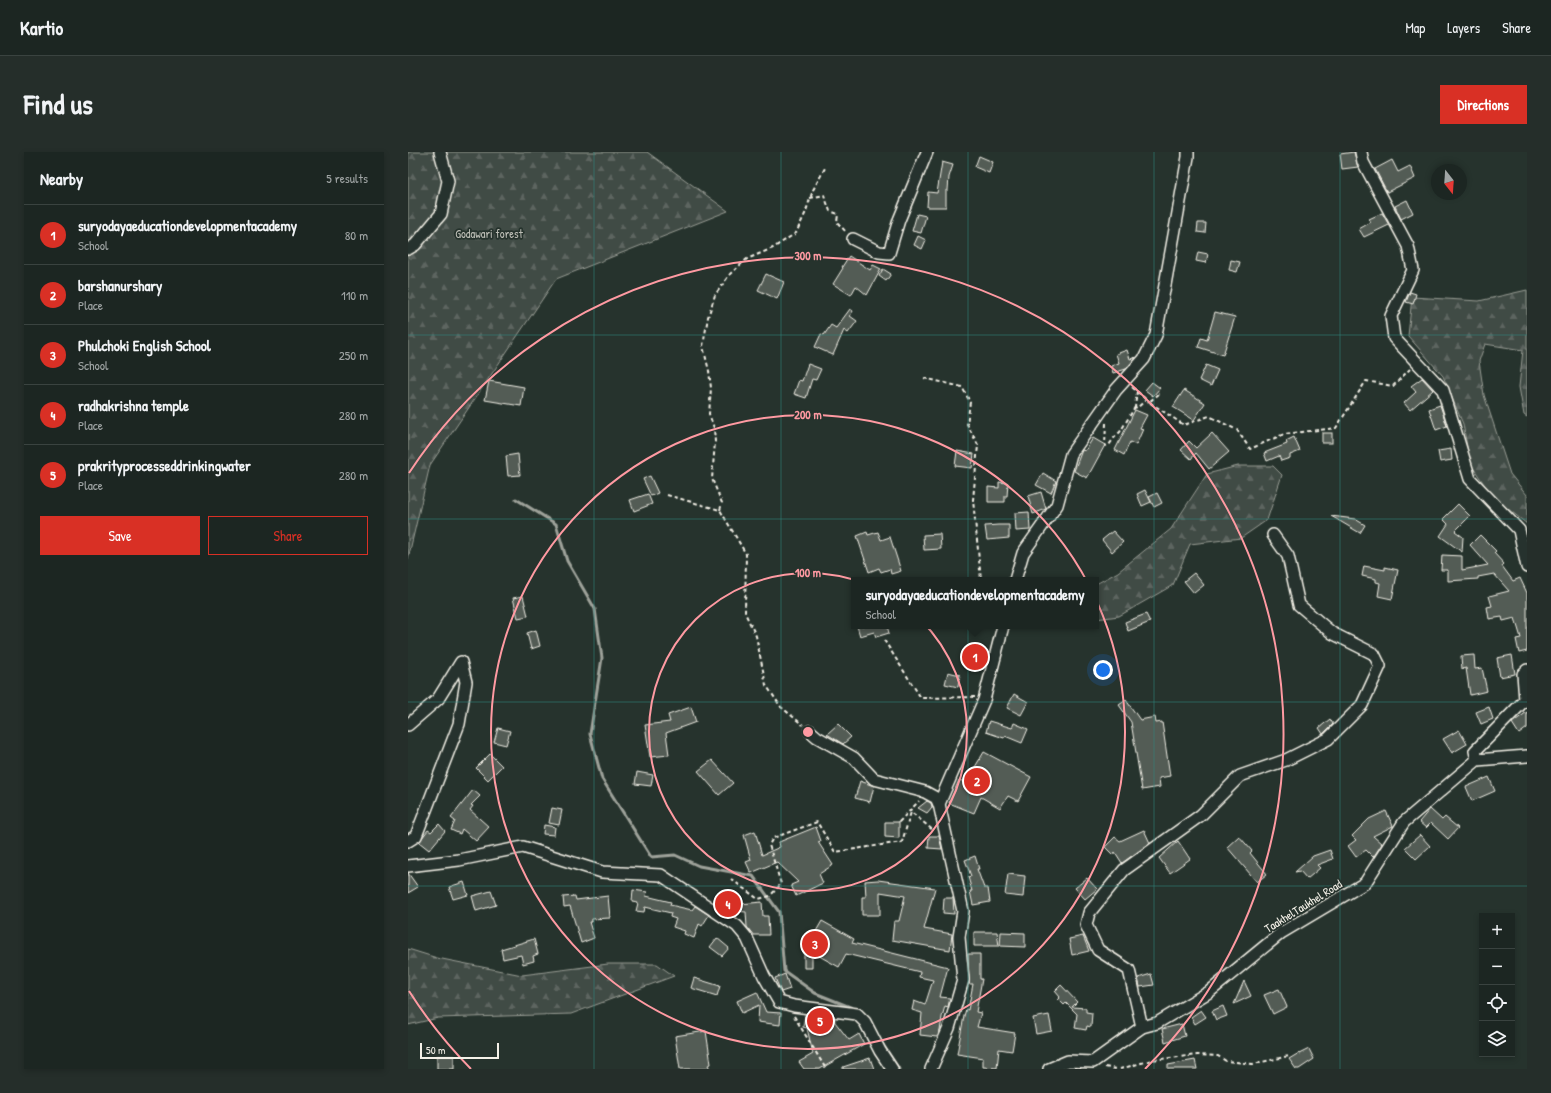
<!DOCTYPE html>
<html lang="en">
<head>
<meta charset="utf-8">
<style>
  :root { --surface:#1c2622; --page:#252e2a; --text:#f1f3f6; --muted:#a0a5a5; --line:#3a4340; --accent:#d93025 }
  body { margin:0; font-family:"Patrick Hand",sans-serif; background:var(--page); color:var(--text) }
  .controls { position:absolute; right:12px; bottom:12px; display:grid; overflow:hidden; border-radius:0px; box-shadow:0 2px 6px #0003 }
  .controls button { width:36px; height:36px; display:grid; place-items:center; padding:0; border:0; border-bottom:1px solid var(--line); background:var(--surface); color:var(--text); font:20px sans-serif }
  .compass { position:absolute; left:1023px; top:12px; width:36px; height:36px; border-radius:50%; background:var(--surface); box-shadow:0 2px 6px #0003; rotate:163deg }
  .scale { position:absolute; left:12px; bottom:10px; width:79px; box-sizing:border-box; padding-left:4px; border:2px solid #f4f1e8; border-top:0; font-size:11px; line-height:14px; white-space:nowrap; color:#f4f1e8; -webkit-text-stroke:3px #26332d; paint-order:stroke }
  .you { position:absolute; left:695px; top:518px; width:14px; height:14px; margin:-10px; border:3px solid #fff; border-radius:50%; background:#1a73e8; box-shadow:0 0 0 6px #1a73e833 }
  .badge { display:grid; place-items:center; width:26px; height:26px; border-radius:50%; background:var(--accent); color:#fff; font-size:13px; font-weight:700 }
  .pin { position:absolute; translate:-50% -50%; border:2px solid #fff; box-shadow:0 1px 4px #0006 }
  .popup { position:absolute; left:443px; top:425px; width:248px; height:52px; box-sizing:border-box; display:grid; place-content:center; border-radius:0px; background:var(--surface); filter:drop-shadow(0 1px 3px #0005); font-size:13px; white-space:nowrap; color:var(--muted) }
  .popup b { font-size:15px; color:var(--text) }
  .popup::after { content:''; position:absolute; left:50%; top:100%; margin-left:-8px; border:8px solid transparent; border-top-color:var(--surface) }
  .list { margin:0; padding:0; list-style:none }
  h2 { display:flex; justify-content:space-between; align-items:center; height:52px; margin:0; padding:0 16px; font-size:17px }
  h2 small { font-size:13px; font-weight:400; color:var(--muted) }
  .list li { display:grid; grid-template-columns:26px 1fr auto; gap:12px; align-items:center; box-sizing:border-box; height:60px; padding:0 16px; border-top:1px solid var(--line) }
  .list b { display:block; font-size:15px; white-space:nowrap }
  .list p { margin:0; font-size:13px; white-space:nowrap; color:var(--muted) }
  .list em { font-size:13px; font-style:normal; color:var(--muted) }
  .actions { display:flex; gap:8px; padding:12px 16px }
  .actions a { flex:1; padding:9px 0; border:1px solid var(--accent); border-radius:0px; text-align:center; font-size:14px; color:var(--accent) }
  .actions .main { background:var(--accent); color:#fff }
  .icon { flex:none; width:22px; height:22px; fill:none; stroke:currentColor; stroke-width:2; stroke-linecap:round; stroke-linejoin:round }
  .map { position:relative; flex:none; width:1119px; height:917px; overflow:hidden; border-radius:0px }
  header { display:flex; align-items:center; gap:24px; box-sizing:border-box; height:56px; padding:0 20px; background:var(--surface); border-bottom:1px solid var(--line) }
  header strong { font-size:19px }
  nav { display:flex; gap:22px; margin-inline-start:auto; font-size:14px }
  .intro { display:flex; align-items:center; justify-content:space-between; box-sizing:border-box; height:96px; padding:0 24px }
  h1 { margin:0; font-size:28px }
  .button { padding:10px 18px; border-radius:0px; background:var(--accent); color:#fff; font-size:14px; font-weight:700 }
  main { display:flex; gap:24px; padding:0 24px }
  aside { flex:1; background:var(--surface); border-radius:0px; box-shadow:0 2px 6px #0003 }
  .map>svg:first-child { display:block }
  .forest { fill:url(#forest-firs); stroke:#9a9e96 }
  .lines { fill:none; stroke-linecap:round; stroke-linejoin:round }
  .stream { stroke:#9fa39b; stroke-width:3 }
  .building { fill:#525c55; stroke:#f4f1e8 }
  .minor-casing { stroke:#f4f1e8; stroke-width:14 }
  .path { stroke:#f4f1e8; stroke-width:2; stroke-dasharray:4 3; stroke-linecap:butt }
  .minor { stroke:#26332d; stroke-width:11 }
  .grid { fill:none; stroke:#318880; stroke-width:1; stroke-opacity:0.55 }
  .ring { fill:none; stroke:#ff9aa2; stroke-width:2 }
  .labels { text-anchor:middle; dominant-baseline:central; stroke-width:3.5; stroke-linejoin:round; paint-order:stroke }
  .park-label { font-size:12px; fill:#bebfb7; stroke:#26332d }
  .street-label { font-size:12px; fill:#f4f1e8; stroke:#26332d }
  .centre { fill:#ff9aa2; stroke:#26332d; stroke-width:2 }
  .ring-label { font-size:12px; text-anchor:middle; font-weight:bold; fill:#ff9aa2; stroke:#26332d; stroke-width:3.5; stroke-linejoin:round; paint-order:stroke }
</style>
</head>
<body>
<header>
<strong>Kartio</strong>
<nav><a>Map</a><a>Layers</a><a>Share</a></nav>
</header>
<div class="intro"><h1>Find us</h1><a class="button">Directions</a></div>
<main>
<aside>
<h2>Nearby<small>5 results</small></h2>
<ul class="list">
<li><span class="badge">1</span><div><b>suryodayaeducationdevelopmentacademy</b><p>School</p></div><em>80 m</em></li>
<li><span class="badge">2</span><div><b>barshanurshary</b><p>Place</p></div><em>110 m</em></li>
<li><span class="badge">3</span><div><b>Phulchoki English School</b><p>School</p></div><em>250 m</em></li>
<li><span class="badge">4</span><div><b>radhakrishna temple</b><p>Place</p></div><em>280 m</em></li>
<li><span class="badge">5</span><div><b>prakrityprocesseddrinkingwater</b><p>Place</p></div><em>280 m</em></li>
</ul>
<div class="actions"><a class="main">Save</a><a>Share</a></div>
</aside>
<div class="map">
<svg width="1119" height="917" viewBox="0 0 1119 917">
  <defs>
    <pattern id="forest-firs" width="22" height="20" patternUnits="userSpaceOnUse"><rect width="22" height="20" fill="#414b45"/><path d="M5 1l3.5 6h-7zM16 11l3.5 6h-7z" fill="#5d6560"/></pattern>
  </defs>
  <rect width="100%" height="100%" fill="#26332d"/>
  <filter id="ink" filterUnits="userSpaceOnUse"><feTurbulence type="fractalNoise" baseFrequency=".025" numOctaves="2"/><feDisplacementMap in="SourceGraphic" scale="8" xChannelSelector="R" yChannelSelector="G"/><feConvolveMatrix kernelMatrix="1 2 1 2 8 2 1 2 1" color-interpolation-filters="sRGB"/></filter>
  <g filter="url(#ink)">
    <g class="forest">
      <path d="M0,0H239L320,59L148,127L22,313L0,407Z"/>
      <path d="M1119,138V265L1116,263L1111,235L1115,198L1077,192L1071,209L1076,243L1102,322L1119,343V372L1084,344L1062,311L1055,272L1035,224L1000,184L1004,145L1071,149Z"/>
      <path d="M830,314H865L874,323L859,368L833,386L782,392L765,433L711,464L688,467V432L710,420L763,377L799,322Z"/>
      <path d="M0,797L29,806L114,823L200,812H249L266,824L163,862L30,866L0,873Z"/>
    </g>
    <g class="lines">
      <g class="stream">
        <path d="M108,347L148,372L159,409L187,457L194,506L182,582L194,627L243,705L267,703L291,714L345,724L371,760L376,819L407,841L452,859"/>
        <path d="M470,885L491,917"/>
      </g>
    </g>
    <g class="building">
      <path d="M946,0L950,15L934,17L932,2Z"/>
      <path d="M571,4L585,10L581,21L567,15Z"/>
      <path d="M984,8L990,20L1002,14L1007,26L979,40L967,17Z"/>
      <path d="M534,10L545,13L541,25L540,38H538V55H519L520,40L529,41Z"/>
      <path d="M999,48L1005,61L993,67L987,54Z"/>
      <path d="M974,61L981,73L956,85L951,77L963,70L961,67Z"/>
      <path d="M509,62L518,64L513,81L504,79Z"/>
      <path d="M790,71H798L797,81L789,80Z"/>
      <path d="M510,84L518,88L514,97L506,93Z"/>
      <path d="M790,100L800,102L798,111L788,109Z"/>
      <path d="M441,104L462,118L465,113L473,117L459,143L448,134L443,143L425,132L435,116L434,115Z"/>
      <path d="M823,108L832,110L829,120L821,118Z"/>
      <path d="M475,117L483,122L478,129L471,124Z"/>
      <path d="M358,122L376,130L369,147L350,138Z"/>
      <path d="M1002,140L1008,142L1005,152L998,150Z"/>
      <path d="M442,157L445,159L442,164L449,169L440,181L436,178L425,203L407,195L413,182L416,183L423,173L428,176Z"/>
      <path d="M807,160L827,165L815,203L790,195L793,186L799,188Z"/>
      <path d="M719,198L722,207L728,205L718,217L705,221L703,214L711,211L708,202Z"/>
      <path d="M400,212L413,217L408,228L404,227L398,246L386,242L391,228L394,229Z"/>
      <path d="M798,213L810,218L803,234L791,228Z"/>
      <path d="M1014,226L1025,238L1002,258L996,251L1008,240L1003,234Z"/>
      <path d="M81,229L116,235L113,254L77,248Z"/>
      <path d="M744,230L752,236L745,244L737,238Z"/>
      <path d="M776,238L797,251L786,268L765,255Z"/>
      <path d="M1032,253L1039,274L1028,278L1021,257Z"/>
      <path d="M727,258L739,263L732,276L735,277L728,293L722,290L716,303L707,298Z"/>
      <path d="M804,281L821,300L801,317L788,301L783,307L773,298L781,289L788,296Z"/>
      <rect x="914" y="281" width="10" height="10"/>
      <path d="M886,285L892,299L882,303V306L873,309L871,304L859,309L856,301L879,292L878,289Z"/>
      <path d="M685,286L697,293L679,326L666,319L674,298L677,299Z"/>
      <path d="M1043,297L1044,308L1032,310L1030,299Z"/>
      <path d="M549,299L566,302L564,316L547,314Z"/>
      <path d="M110,302L112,323L100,324L98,304Z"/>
      <path d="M635,321L648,329L643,341L628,333Z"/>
      <path d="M242,324L250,341L243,344L235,327Z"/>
      <path d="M591,330L600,331L599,344H597V350H580V335L591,336Z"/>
      <path d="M737,338L743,350L734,354L729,342Z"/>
      <path d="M633,340L638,357L625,362L620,344Z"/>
      <path d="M749,341L754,351L746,355L741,345Z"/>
      <path d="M240,342L244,352L226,359L222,348Z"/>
      <path d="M1050,352L1062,364L1047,379L1055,385L1054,400L1032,384L1040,372L1035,367Z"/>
      <path d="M621,360L622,378L608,379L607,361Z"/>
      <path d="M923,364L947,367L957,373L952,381Z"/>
      <path d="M590,373H601V386L579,388L577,374Z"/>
      <path d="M705,379L715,390L704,400L694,388Z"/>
      <path d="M459,380L460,383L470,380L473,388L482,385L493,419L483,422L482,417L473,420L471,416L461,420L449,384Z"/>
      <path d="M532,382L533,397L516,398L515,383Z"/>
      <path d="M1072,383L1088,399L1086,401L1096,412L1094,414L1105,429L1112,426L1119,441V499L1111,501L1108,487L1113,486L1107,466L1095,469L1094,465L1081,467L1079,455L1084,454L1081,444L1101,439L1086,422L1070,425V427L1040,429V418H1033L1034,403L1054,404V418L1080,413L1062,393Z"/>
      <path d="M956,414L977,418V415L990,418L984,447L970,444L972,431L968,430V427L954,424Z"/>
      <path d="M786,421L796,433L786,441L776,429Z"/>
      <path d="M115,444L120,464L110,466L105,446Z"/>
      <path d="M738,462L742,470L720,479L717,470Z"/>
      <path d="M449,474H479L481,481L468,485L466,480L452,484Z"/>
      <path d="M128,478L132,494L123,497L119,481Z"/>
      <path d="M561,496L575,497L574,514H560Z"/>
      <path d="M1066,503L1067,517L1074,516L1079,539L1062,543L1058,516L1054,517L1053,504Z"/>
      <path d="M1104,503L1107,522L1092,525L1089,506Z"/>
      <path d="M540,520L552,523L550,535L537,532Z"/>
      <path d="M606,542L620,550L613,563L599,556Z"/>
      <path d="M718,548L732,568L747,565L748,571L754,570L762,624L751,626L752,635L734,638L723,570L711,553Z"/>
      <path d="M283,555L288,570L258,581L261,603L242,605L237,573L262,570L260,563Z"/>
      <path d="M1081,555L1085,567L1073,572L1068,560Z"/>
      <path d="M1119,560V576L1111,582L1104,571Z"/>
      <path d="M922,567L925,572L915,582L911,576Z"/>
      <path d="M581,569L604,576L606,571L620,577L614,591L597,584L596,586L578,580Z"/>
      <path d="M430,572L443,585L435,592L419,582Z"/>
      <path d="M90,576L102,579L98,593L86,590Z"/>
      <path d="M1051,578L1059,592L1044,601L1035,587Z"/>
      <path d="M576,600L623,625L610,649L600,644L592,656L573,645L566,661L541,651L551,628L558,630Z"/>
      <path d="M82,602L94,614L80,628L68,616Z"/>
      <path d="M304,608L325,631L311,643L290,619Z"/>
      <path d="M229,620L245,623L243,634L227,632Z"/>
      <path d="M1081,625L1087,639L1064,649L1058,635Z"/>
      <path d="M452,629L466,634L462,650L447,646Z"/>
      <path d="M65,638L72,644L63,653L65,654L62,658L81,675L68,689L54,677L52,682L43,678L47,669L43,666Z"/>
      <path d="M519,649L523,651L524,655L519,661L510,656Z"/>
      <path d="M144,656L154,658L151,673L141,671Z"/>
      <path d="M1022,657L1034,668L1037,665L1050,676L1040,687L1023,671L1018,676L1011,670Z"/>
      <path d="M978,659L985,674L965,684L974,692L966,704L965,705L958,698L948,705L940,694L948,688L944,684L961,667Z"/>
      <path d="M477,670H491V686L477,685Z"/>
      <path d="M31,672L37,679L21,698L11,690L20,678L23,680Z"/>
      <path d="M136,673L147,675L146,683L135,682Z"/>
      <path d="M408,675L413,689L410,690L425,713L411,722L415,731L388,744L383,733L390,730L369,710L343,721L338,710L343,708L336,683L347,679L354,703L372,695L371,690Z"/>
      <path d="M736,678L742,691L714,711L707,700L705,703L697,695L707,685L712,689Z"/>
      <path d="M1012,683L1022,694L1008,707L997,696Z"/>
      <path d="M521,684H531L534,697L520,696Z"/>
      <path d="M831,684L844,699L842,701L859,722L849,730L819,695Z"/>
      <path d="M770,689L782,707L762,721L751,706Z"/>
      <path d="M922,698L925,707L909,713L912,716L899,727L892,719L887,720L905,704Z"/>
      <path d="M567,704L571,717H569L576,736H580L582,750L565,753L562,739H564L560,725L563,724L557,708Z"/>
      <path d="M0,721L10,735L0,741Z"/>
      <path d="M600,722L617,724L615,745L597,743Z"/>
      <path d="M679,726L689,737L677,747L667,736Z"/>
      <path d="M470,728L527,736L516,777L544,782L542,798L484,788L486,769H491L497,744L472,740V763H454V745H458L457,729Z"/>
      <path d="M56,730L60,743L45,747L41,735Z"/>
      <path d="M225,738L239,740L238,744L263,750L262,753L284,758L287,754L301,763L294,774L291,772L286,786L276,782L277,779L265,775L268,767L262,765L263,761L237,755L236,760L228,759L230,751L224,750Z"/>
      <path d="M83,739L88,753L68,759L64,744Z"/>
      <path d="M167,744L168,748L200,744L202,766L184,767V770H181L186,786L173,791L162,754L156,755L155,745Z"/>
      <path d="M309,744L332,747V752L354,750L355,764H360L361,783H345L339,775L338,760L317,758L308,751Z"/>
      <path d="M536,746H545L546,762L535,761Z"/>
      <path d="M414,769L446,787L444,791L540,815L532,845L542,846L540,855L537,854L534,865L532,879L529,885L512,883L514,861L504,858L506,849L517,853L525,828L511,825L512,820L438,802L431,815L404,800V816H396V800Z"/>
      <path d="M566,780H589L591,794H566Z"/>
      <path d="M593,780L617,781V795L592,794Z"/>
      <path d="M675,784L681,799L664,803L661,787Z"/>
      <path d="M309,786L321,796L314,804L302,795Z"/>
      <path d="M126,787L130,802L125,804L126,809L115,812L113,803L95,807L93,797Z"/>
      <path d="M560,802H572V827H574L568,860L573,861L569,875L607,881L604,899L591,897L589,916L575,915V906L549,902L556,864L558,857L560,858L565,832H561Z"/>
      <path d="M377,822L382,837L373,840L367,826Z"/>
      <path d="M743,822L746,833L732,835L730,826Z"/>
      <path d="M286,826L312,834L309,844L283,836Z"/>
      <path d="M836,829L843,844L826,852Z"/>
      <path d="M653,833L669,850L664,855L678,856V860L684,861L683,875L679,874L678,878L667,876L669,862L658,851L656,853L650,847L652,845L647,839Z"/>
      <path d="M871,837L879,855L865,862L856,843Z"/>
      <path d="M349,840L358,860L373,861L372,873L350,870L351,853L334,861L329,849Z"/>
      <path d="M815,854L819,864L808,868L804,859Z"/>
      <path d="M793,858L798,865L787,872L783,865Z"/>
      <path d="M397,862L427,866V870L441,888L451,882L456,892L412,917H396L391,910L405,902L399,876L395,875Z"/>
      <path d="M641,863L644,879L628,882L625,866Z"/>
      <path d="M774,872L777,884L757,890L754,877Z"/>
      <path d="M298,879L303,912L300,913L302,917H272L267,884Z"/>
      <path d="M901,897L906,907L891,917H888L881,907L891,901V902Z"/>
      <rect x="29" y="904" width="17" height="13"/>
      <path d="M462,906L466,917H435V915Z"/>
      <path d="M787,908L789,917H760V913Z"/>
    </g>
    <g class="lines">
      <defs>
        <g id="minor">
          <path d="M953,0L955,10L1000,94L1005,118L983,164L986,186L1035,238L1062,327L1111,378L1119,415"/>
          <path d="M445,87L471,100L481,101L491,68L519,0"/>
          <path d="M0,97L7,93L33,62L40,29L32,0"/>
          <path d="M607,428L615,401L649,353L663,302L708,238L736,207L748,183L780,5V0"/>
          <path d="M0,573L30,547L53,510L58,530L51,572L8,684L0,689"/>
          <path d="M402,579L409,585L446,606L466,627L517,640L528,646L531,652"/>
          <path d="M1069,608L1067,599L1117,548L1115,522L1119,518"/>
          <path d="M0,714L51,708L115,695L194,720L253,723L329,774L339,786L356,824L371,850L386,854L449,862L457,870L472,899L484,917"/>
          <path d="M734,875L721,818L690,798L678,773L681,761L716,718L793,663L832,624L878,608L920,587L954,553L972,514L966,502L924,481L891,453L880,404L865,383"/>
          <path d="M523,917L541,876L555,828L551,785L555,759L531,652L576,548L595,474"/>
          <path d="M641,917L660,909L685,910L734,875L749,871L801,840L873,781L957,731L996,670L1069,608L1119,604"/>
        </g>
      </defs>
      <use href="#minor" class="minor-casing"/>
      <g class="path">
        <path d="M402,46L416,43L422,59L430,62L429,70L438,80"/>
        <path d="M516,226L554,235L562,250L559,272L570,293L565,348L573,428"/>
        <path d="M724,235L741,250"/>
        <path d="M729,239L727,255L729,256L738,248"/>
        <path d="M751,242L741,250L776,273L801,264L829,278L842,297L876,282L928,276L958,229L985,234L1002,217"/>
        <path d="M698,271L697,294L701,293L706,286L712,280L727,255"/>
        <path d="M259,343L312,358L338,402L337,461L348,484L358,533L373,555L395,573"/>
        <path d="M312,358L314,351L304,327L307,290L306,276L301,262L303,236L301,219L295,194L300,165L307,143L322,122L339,107L365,96L388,81L397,62L405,38L417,16"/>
        <path d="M476,488L513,546L567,545"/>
        <path d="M491,670L511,649"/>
        <path d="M323,727L350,747L362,744L373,732L361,693L365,686L409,670L427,700L494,690L503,660L526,679"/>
        <path d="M386,864L418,917"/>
        <path d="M697,915L708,917"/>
        <path d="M712,917L744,908L789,903L810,904L818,909L845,912L881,904"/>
      </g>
      <use href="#minor" class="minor"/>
    </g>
  </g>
  <path class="grid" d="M186,0V917M373,0V917M560,0V917M746,0V917M932,0V917M0,183H1119M0,367H1119M0,550H1119M0,734H1119"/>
  <g class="ring">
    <circle cx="400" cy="580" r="159"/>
    <circle cx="400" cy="580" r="317"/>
    <path d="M63 917A476 476 0 0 1 1 839M1 321A476 476 0 1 1 737 917"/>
  </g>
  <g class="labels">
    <g class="park-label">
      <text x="81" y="81">Godawari forest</text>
    </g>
    <g class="street-label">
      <text transform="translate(895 754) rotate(-32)">TaakhelTaukhel Road</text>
    </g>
  </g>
  <circle cx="400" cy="580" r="6" class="centre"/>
  <g class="ring-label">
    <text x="400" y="108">300 m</text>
    <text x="400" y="267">200 m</text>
    <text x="400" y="425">100 m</text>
  </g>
</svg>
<div class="controls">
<button>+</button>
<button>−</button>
<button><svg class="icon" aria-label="locate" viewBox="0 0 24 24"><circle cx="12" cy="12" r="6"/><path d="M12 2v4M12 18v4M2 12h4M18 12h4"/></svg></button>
<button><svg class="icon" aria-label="layers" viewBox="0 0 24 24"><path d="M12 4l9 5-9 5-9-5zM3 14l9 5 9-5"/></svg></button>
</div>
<svg class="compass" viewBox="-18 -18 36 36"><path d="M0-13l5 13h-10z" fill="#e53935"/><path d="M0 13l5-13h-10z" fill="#a0a5a5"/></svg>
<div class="scale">50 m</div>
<div class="you"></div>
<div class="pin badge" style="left:567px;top:505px">1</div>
<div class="popup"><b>suryodayaeducationdevelopmentacademy</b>School</div>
<div class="pin badge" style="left:569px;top:629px">2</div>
<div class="pin badge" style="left:407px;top:792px">3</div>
<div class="pin badge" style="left:320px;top:752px">4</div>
<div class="pin badge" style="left:412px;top:869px">5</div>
</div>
</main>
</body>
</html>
